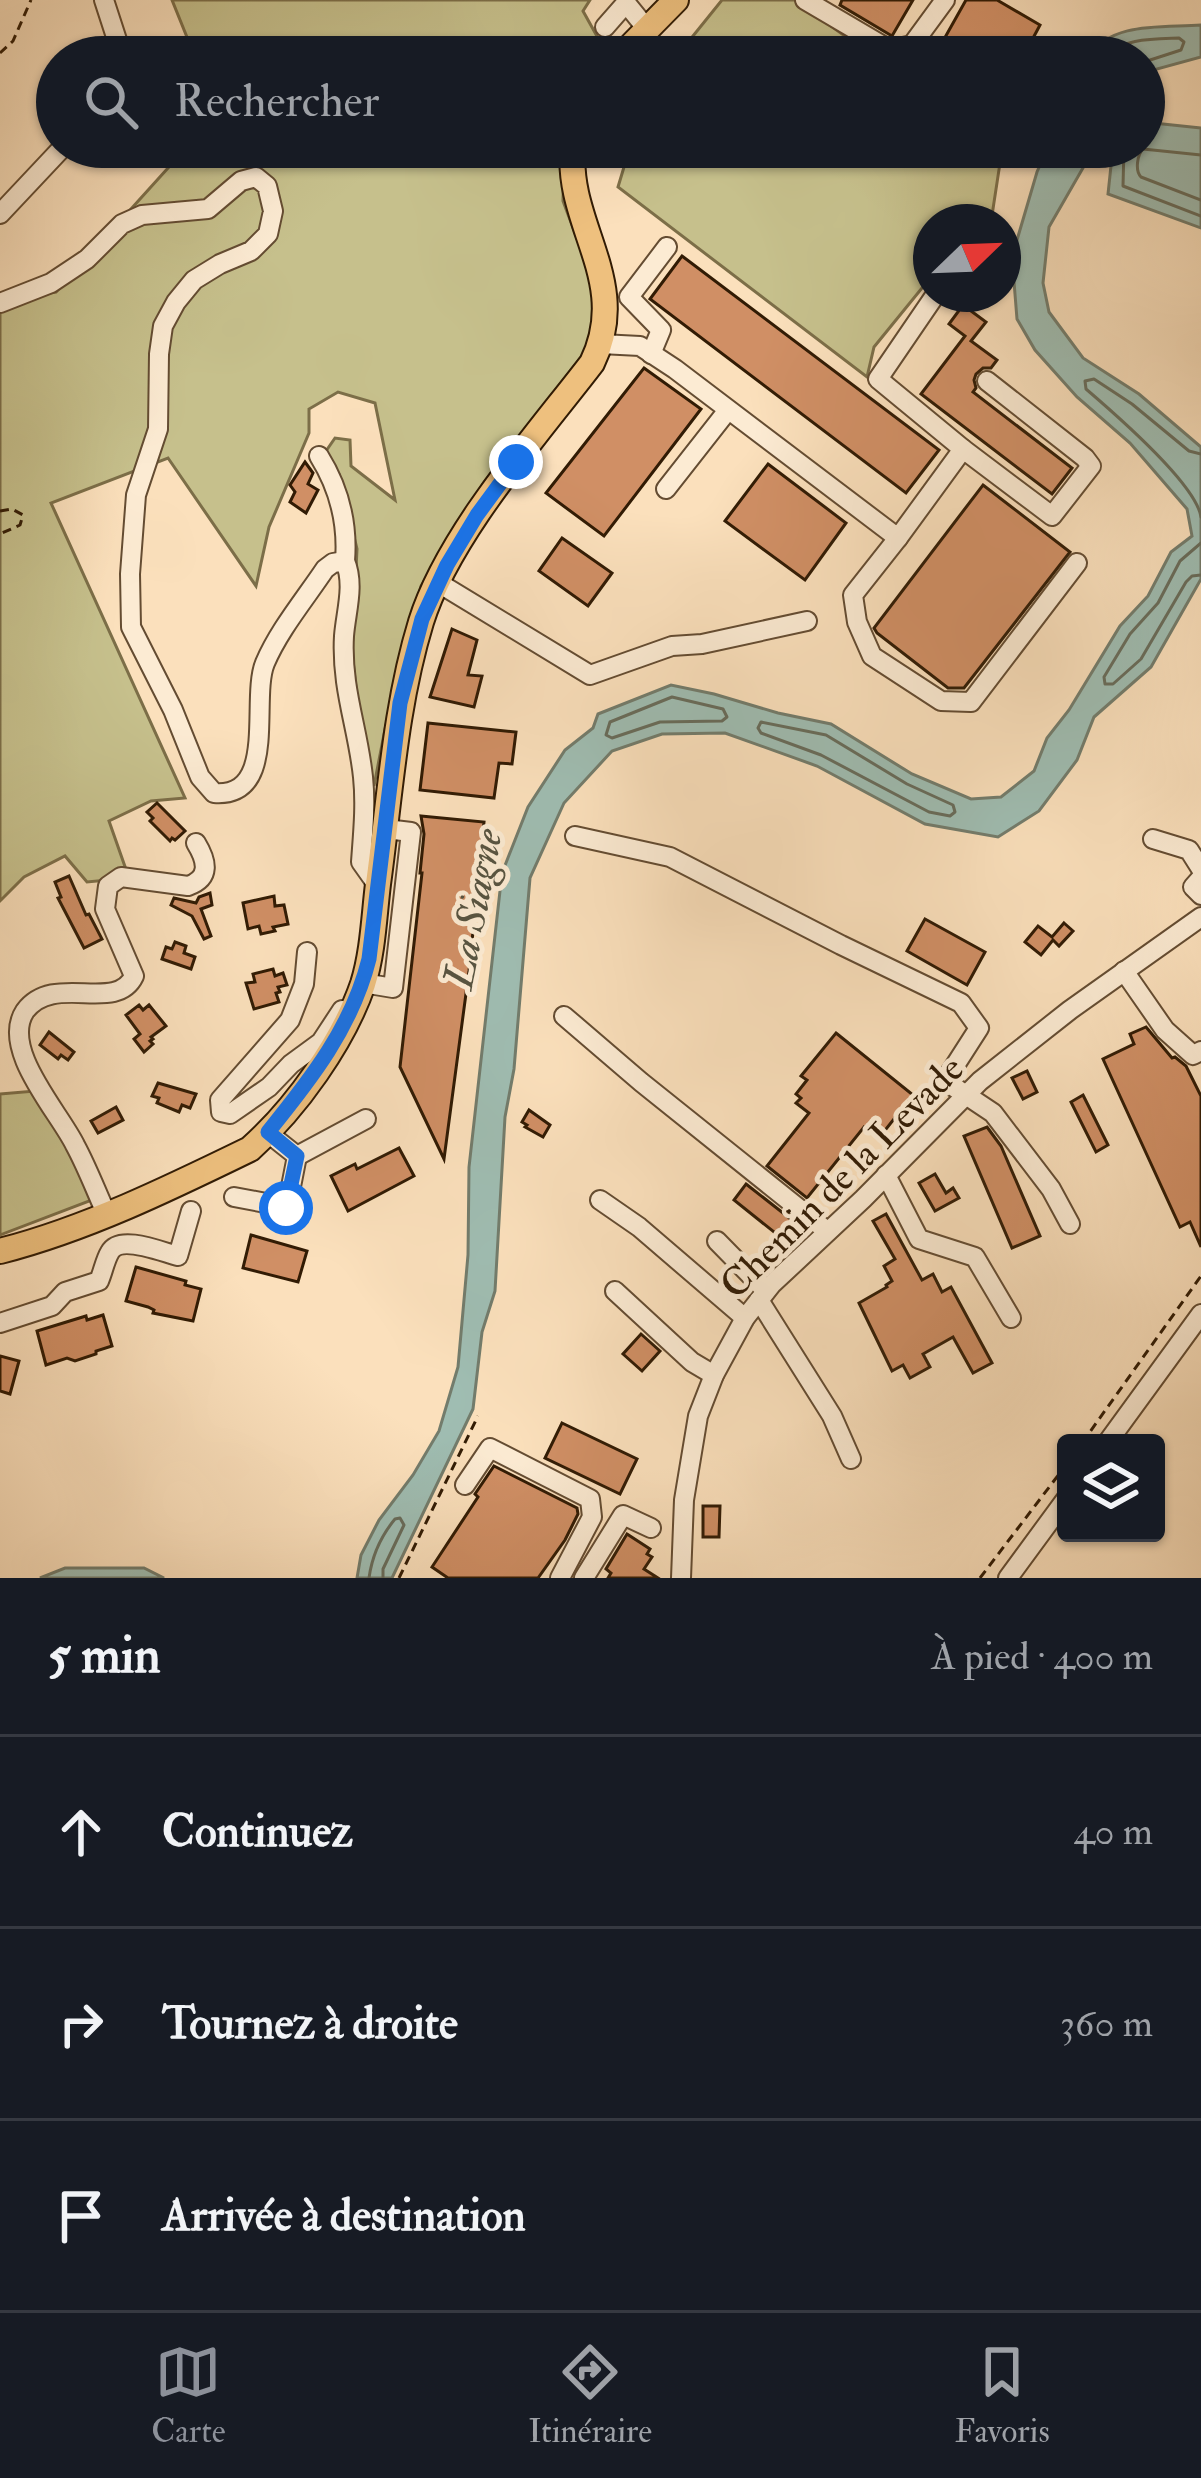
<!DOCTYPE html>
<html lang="fr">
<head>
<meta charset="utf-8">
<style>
  :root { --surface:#171b24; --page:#20242c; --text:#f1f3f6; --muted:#9ea1a6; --line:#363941; --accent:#8c9099 }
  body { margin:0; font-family:"IM FELL Double Pica",serif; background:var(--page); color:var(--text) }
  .controls { position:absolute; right:36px; bottom:36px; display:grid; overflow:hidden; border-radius:12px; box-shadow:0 3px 9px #0004 }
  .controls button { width:108px; height:108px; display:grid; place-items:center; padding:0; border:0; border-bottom:3px solid var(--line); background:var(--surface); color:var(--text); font:60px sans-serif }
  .compass { position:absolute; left:913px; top:204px; width:108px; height:108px; border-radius:50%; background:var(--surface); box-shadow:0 3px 9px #0004; rotate:67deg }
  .stop { position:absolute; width:36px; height:36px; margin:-27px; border:9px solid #1a73e8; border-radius:50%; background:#fff }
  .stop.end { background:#1a73e8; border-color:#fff; box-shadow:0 3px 12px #0008 }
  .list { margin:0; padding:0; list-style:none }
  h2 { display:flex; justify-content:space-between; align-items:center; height:156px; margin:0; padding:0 48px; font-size:51px }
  h2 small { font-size:39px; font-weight:400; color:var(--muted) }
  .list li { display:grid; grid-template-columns:78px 1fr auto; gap:36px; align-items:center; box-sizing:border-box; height:192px; padding:0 48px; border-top:3px solid var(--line) }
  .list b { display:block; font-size:45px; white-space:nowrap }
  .list em { font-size:39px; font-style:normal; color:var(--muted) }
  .icon { flex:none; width:66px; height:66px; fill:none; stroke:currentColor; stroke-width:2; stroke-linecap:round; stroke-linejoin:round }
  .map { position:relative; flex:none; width:1201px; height:1578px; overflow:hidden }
  .search { position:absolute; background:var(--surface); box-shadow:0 3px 9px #0004; left:36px; right:36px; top:36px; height:132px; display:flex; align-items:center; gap:30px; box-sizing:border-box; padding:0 42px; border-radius:66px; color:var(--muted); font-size:45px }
  .sheet { height:732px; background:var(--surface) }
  nav { display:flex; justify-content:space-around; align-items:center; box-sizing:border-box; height:168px; border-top:3px solid var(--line); background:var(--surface); font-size:33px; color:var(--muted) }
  nav a { display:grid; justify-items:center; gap:6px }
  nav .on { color:var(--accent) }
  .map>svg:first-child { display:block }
  .green { fill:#c6c08c; stroke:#7c6e48; stroke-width:3 }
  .water { fill:#9fbdb2; stroke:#737c6c; stroke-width:3 }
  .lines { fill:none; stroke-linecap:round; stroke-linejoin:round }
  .shore { stroke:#686c5b; stroke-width:3 }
  .building { fill:#d08f65; stroke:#311b04; stroke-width:3 }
  .minor-casing { stroke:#644c32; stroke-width:22 }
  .major-casing { stroke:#311b04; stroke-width:28 }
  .path { stroke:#311b04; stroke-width:3; stroke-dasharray:9 6; stroke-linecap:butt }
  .minor { stroke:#fcebd3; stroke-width:18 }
  .major { stroke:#eec07e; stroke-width:24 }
  .route { stroke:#1a73e8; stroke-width:15 }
  .labels { text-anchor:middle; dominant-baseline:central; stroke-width:10; stroke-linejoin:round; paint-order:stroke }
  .street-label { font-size:39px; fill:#311b04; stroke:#fcebd3 }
  .water-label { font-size:42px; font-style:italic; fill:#585441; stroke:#fcebd3 }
</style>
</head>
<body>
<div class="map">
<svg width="1201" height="1578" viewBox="0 0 1201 1578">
  <rect width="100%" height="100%" fill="#fbe0bc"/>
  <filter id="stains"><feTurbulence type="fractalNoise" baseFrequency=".00167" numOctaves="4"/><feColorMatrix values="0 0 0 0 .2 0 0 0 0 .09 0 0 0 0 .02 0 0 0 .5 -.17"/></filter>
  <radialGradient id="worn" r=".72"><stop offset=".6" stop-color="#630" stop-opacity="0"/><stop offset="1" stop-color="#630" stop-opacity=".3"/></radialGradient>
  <g class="green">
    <path d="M172,0H590L583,11L608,56L195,57Z"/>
    <path d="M722,0H795L874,57H676Z"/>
    <path d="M187,147H564L563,201L594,284L592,343L484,482L421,586L385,729L374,786L359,716L352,652L357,549L339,474L324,454L335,438L350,440L351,466L395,500L375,403L338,392L309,409V433L269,527L256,586L168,458L51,503L185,798L151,801L109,821L129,878L87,882L65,856L24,877L0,901V300L56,292Z"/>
    <path d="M630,147H998L1002,150L991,222H931V277L874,347L867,377L618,187Z"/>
    <path d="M35,1091L68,1147L92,1200L0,1235V1094Z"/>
  </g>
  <g class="water">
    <path d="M1201,25V57L1153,70L1144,77V57H1088C1112,21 1162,28 1201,25Z"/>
    <path d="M1144,122L1201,128V228L1108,194L1113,147H1144Z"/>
    <path d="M1048,147H1095L1049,227L1043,283L1049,312L1083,358L1139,394L1201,447V579L1151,667L1094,717L1077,760L1039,811L998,837L925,824L817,766L725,733L662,734L612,751L564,803L530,878L514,1069L505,1117L495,1291L482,1332L473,1409L392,1578H357L361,1555L379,1520L413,1475L439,1431L458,1367L468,1255L469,1167L502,873L528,807L565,750L593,728L598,714L671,685L714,694L778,713L831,724L912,774L971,799L1001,797L1034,771L1047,738L1069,710L1120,626L1148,596L1171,552L1192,536L1187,509L1130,443L1077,397L1035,350L1017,319L1012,257L1037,172Z"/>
    <path d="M65,1568H144L164,1578H40Z"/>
  </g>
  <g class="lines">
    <g class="shore">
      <path d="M1102,57C1124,38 1152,39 1179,38L1184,42L1181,50L1144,62"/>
      <path d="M1124,147L1123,186L1201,216"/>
      <path d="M1201,155L1143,149C1137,155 1135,171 1141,177L1201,200"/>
      <path d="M1201,454L1189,451L1132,404L1094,379L1085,381L1086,389C1114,413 1196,484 1201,517"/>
      <path d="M1201,543L1180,561L1158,603L1130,634L1104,677L1105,684H1113L1141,659L1186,582L1192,576L1201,575"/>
      <path d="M672,697L723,709L727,717L722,721L660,722L612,738L606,735L610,722Z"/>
      <path d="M761,722L826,735L907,784L953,805L955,812L950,816L929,812L821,755L761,733L758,728Z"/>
      <path d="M369,1578C372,1556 381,1536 395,1519L400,1518L404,1525L383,1569V1578"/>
    </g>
  </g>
  <g class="building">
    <path d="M842,0H913L892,36L840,5Z"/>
    <path d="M966,0H997L1040,25L1023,57H934Z"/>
    <path d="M682,256L939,450L906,493L650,299Z"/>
    <path d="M963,305L986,322L971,341L997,360L991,368H983L976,374L974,380L976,388L973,392L1072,468L1052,494L921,394L965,336L949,324Z"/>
    <path d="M644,368L701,409L604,536L546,493Z"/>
    <path d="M305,462L313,473L308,484L318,490L306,513L290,502L295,492L290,485Z"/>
    <path d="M768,464L846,523L805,580L725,521Z"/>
    <path d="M983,485L1070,552L964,688H948L877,633L874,628Z"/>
    <path d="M562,538L612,573L588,606L539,571Z"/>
    <path d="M452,629L477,640L468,675L482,676L474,707L430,697Z"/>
    <path d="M428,723L516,732L512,764L499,763L494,798L420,790Z"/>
    <path d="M157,803L185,831L175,840L172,838L170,841L150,821L153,818L147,812Z"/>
    <path d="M421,816L484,822L469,971L444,1159L400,1067L422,873H420L424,834Z"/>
    <path d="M69,876L86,915L89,914L102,939L84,948L58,898L61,897L55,882Z"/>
    <path d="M210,893L212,905L201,909L211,936L204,939L192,916L171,905L174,898L196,903L199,897Z"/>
    <path d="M274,896L275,906L284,905L288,924L273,927L275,931L261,934L259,926L248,929L243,903Z"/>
    <path d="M925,919L985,952L967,985L907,951Z"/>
    <path d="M1064,923L1073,931L1059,946L1053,940L1041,955L1025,942L1038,926L1052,937Z"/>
    <path d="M175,942L186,946L184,953L195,957L191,969L162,959L166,947L172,949Z"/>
    <path d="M273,969L275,976L283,973L287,985L278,987L280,992L276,993L279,1002L254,1009L246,983L255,982L253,974Z"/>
    <path d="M139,1005L143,1010L149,1005L166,1026L151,1037L153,1039L150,1041L153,1044L144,1052L134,1039L140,1034L126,1015Z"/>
    <path d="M1146,1027L1172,1058L1175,1057L1186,1066L1201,1096V1247L1190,1222L1180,1227L1103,1059L1134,1044L1130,1034Z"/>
    <path d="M49,1032L74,1052L68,1060L61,1055L58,1059L40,1045Z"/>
    <path d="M836,1033L913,1095L879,1138L864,1127L807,1198L767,1166L809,1113L796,1103L801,1098L796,1094L807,1080L801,1076Z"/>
    <path d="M1027,1071L1037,1092L1023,1099L1012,1078Z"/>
    <path d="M158,1083L196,1094L190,1108L182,1105L179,1112L157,1103L159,1098L152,1096Z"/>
    <path d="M1083,1095L1108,1145L1096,1152L1071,1102Z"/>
    <path d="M116,1107L123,1120L98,1133L91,1121Z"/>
    <path d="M529,1110L550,1125L543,1137L525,1127L527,1125L522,1122Z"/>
    <path d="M987,1127L1001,1146L1040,1236L1012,1248L964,1136Z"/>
    <path d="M399,1148L414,1176L348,1211L331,1176L355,1164L357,1169Z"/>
    <path d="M935,1174L946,1193L953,1188L959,1198L935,1211L919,1183Z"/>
    <path d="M746,1184L792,1220L779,1236L734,1200Z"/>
    <path d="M886,1214L922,1280L933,1274L942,1292L951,1287L992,1363L973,1373L953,1337L923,1354L930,1367L910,1378L903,1365L892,1371L859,1303L887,1287L886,1285L892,1281L884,1266L895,1259L873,1221Z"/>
    <path d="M251,1235L307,1251L298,1282L243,1268Z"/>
    <path d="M136,1267L186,1281L185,1285L201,1289L193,1321L153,1313L154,1310L148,1307L126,1301Z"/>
    <path d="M103,1315L112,1346L96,1351V1354L75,1361L67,1358L46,1365L37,1331L86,1316L87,1320Z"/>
    <path d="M641,1334L660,1351L642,1371L623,1354Z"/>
    <path d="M0,1356L19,1361L10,1394L0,1391Z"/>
    <path d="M562,1423L637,1459L620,1494L545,1458Z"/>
    <path d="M494,1466L577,1508L578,1514L565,1540L538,1578H448L432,1567L478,1497L475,1494Z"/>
    <path d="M703,1506H720L719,1537H703Z"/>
    <path d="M627,1534L650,1549L647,1554L652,1557L644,1569L658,1578H608L611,1573L606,1569Z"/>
  </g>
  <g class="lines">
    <defs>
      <g id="minor">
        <path d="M104,0L117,40L116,57"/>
        <path d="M805,0L890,50L912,45L945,0"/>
        <path d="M605,27L626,3L647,29"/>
        <path d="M0,214L63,147"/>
        <path d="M0,303L51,283L87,259L122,224L142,215L208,209L241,181L256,177L267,186L273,211L268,234L251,251L220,264L194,280L176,302L163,326L159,354L158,429L136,495L130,574L131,627L173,710L200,777L214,793C279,798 250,699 265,663C279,630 305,599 325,569L333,563L345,561C355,585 346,611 344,636C341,688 358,728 363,777C366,805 363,834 361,862L378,886"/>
        <path d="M601,344L640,346L675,369L898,538L963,449L878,379L936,294"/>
        <path d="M651,354L661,330L629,297L667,247"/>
        <path d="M963,449L1052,516L1091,466L1085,458L987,381"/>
        <path d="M319,456C339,488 348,523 345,561"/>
        <path d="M666,489L728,410"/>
        <path d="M898,538L853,595L857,622L872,656L941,701L971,702L1077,563"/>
        <path d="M437,582L590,675L672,646L702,644L807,621"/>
        <path d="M575,836L670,857L841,945L961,1003L979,1028L945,1081L993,1113L1051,1189L1070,1224"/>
        <path d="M1153,839L1189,850L1201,869"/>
        <path d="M1201,878L1193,887L1201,895"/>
        <path d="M307,952L304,984L290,1020L220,1100L221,1112L230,1114L269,1087L291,1064L321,1042L342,1010"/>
        <path d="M1124,971L1165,1030L1193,1055L1201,1051"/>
        <path d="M363,983L393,988L411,832L386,829"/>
        <path d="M564,1016L641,1082L827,1231"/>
        <path d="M297,1156L366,1119"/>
        <path d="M886,1175L919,1239L975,1257L1011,1318"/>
        <path d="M234,1197L287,1207L297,1156L268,1133"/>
        <path d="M600,1200L639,1227L745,1318"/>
        <path d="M106,1213C96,1191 87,1167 75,1145C59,1112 0,1049 25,1011C54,972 116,1014 134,976L105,909L108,886L121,877L188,886C211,878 207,861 196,843"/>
        <path d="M717,1241L766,1291"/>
        <path d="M615,1291L692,1362L714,1375"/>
        <path d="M759,1300L832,1416L851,1459"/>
        <path d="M0,1323L52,1306L65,1292L99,1281C103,1272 105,1260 110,1252C120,1234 162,1252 178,1256L191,1211"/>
        <path d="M1107,1443L1201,1314"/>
        <path d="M465,1485L490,1448L590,1499L592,1517L560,1578"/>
        <path d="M584,1578L623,1515L651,1528"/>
        <path d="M681,1578L684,1500L698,1416L714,1375L745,1318L772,1284L863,1199L980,1081L1070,1010L1201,917"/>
        <path d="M1008,1578L1066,1499"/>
      </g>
      <g id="major">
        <path d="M620,57L676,0"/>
        <path d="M0,1251C86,1229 170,1188 250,1149C296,1108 343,1042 363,984C373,952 374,917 378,884C390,797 395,707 421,622C448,535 536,436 592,363C632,281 565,225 573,147"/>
      </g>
    </defs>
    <use href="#minor" class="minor-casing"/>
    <use href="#major" class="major-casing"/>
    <g class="path">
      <path d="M0,53L13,41L31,0"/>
      <path d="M0,511L12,509L23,515L20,525L0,534"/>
      <path d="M1082,1443L1201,1276"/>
      <path d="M399,1578L478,1416"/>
      <path d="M980,1578L1066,1465"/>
    </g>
    <use href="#minor" class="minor"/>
    <use href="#major" class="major"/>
  </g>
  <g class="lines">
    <path class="route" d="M286,1208L297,1156L268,1132C311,1079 352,1027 369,959L400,703L422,619L447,565L477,515L516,462"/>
  </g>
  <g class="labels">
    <g class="street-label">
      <text transform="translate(842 1177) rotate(-45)">Chemin de la Levade</text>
    </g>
    <g class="water-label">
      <text transform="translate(474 909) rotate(-79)">La Siagne</text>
    </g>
  </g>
  <rect width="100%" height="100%" filter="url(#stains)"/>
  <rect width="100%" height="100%" fill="url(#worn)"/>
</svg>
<div class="controls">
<button><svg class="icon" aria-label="layers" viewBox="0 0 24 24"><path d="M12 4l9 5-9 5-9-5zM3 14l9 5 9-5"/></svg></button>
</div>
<svg class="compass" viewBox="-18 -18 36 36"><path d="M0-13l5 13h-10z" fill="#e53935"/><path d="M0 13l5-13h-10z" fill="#9ea1a6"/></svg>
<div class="stop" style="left:286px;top:1208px"></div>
<div class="stop end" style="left:516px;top:462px"></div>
<div class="search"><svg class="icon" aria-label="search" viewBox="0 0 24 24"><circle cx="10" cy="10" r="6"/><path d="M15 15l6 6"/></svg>Rechercher</div>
</div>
<section class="sheet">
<h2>5 min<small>À pied · 400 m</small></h2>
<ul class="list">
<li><svg class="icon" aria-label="ahead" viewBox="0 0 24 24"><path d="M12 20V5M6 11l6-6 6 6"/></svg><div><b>Continuez</b></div><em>40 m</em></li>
<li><svg class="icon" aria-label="right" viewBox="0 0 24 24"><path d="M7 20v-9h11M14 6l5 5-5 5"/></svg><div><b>Tournez à droite</b></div><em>360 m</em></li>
<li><svg class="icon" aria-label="arrive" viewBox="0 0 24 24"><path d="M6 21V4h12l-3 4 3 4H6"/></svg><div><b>Arrivée à destination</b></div></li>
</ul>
</section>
<nav>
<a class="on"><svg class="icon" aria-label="map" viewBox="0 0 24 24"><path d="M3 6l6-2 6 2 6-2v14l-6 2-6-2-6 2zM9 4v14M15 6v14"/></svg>Carte</a>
<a><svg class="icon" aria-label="directions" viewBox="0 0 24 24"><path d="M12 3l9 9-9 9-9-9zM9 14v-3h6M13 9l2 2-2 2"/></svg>Itinéraire</a>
<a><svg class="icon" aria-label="saved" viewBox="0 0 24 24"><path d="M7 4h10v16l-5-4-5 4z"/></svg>Favoris</a>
</nav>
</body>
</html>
